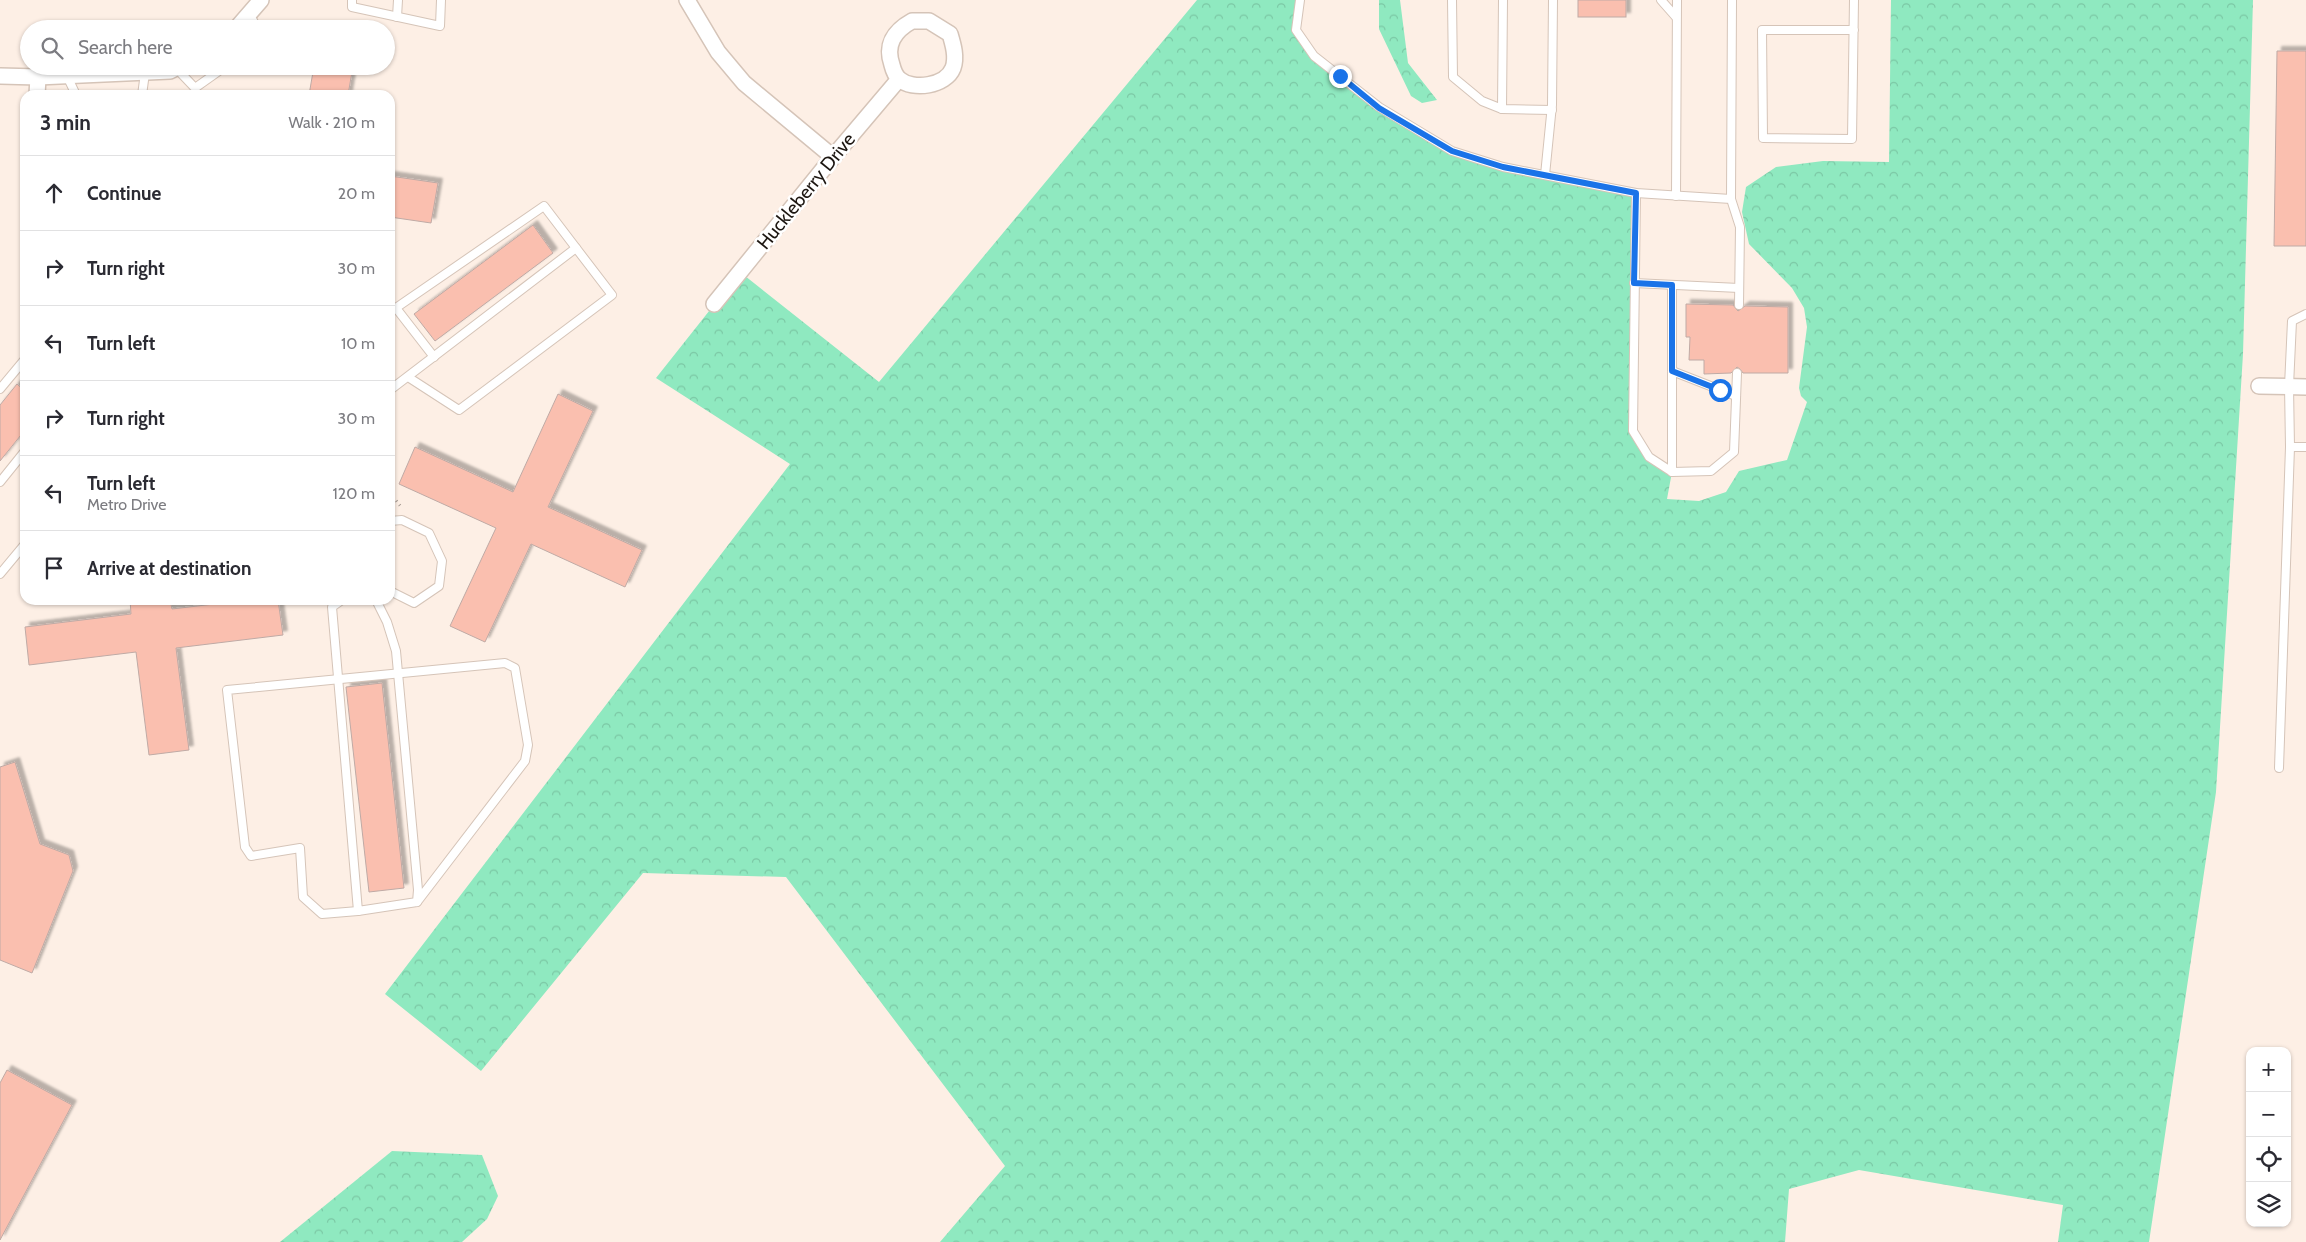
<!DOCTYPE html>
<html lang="en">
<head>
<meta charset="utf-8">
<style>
  :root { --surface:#fff; --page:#f7f7f7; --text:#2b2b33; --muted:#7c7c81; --line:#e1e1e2 }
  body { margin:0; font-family:Cabin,sans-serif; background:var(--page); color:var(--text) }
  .controls { position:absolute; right:15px; bottom:15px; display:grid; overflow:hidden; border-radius:10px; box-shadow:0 1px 4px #0004 }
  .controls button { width:45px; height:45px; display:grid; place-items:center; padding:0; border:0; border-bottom:1px solid var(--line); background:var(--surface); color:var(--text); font:25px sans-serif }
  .stop { position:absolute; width:15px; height:15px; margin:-11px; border:4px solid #1a73e8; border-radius:50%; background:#fff }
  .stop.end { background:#1a73e8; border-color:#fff; box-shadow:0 1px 5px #0008 }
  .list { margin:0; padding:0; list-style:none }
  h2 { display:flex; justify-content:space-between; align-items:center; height:65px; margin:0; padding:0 20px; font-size:21px }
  h2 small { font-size:16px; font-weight:400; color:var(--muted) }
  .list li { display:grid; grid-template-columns:32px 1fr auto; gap:15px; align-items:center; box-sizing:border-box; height:75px; padding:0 20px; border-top:1px solid var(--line) }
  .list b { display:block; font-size:19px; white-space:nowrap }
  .list p { margin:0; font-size:16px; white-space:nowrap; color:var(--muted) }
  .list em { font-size:16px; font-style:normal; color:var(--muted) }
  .icon { flex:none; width:28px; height:28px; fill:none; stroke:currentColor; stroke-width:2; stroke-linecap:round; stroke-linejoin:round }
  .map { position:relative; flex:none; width:2306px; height:1242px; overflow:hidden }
  .search { position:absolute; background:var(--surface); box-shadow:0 1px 4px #0004; left:20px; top:20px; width:375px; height:55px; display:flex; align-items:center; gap:12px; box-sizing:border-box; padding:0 18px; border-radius:28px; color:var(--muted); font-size:19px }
  .panel { position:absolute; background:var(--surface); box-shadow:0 1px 4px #0004; left:20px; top:90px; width:375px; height:515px; border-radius:15px }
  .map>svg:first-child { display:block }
  .forest { fill:url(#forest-crowns) }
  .building { fill:#fabfaf; stroke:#bfaaa5; filter:url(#shadow) }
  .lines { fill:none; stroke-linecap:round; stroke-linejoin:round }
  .service-casing { stroke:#d5c4b8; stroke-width:10 }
  .minor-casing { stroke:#d5c4b8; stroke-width:18 }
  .path { stroke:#a69b93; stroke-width:3; stroke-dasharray:1 4; stroke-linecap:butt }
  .service { stroke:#fff; stroke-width:8 }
  .minor { stroke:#fff; stroke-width:15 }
  .route { stroke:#1a73e8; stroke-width:6 }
  .labels { text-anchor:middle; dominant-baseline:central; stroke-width:5; stroke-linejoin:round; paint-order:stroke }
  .street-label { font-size:19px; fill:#1c1611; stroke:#fff }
</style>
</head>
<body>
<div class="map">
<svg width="2306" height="1242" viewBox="0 0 2306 1242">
  <defs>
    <pattern id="forest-crowns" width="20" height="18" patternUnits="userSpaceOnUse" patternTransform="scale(1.25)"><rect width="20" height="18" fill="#8fe9c0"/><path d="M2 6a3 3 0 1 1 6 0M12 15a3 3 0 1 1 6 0" fill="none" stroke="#7bc7a4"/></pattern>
    <filter id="shadow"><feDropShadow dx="4.5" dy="-4.5" stdDeviation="1" flood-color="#0004"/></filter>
  </defs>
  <rect width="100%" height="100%" fill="#fdefe5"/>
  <g class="forest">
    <path d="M1197,0H1300L1296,30L1314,56L1379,107L1452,151L1503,167L1636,193L1633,431L1649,457L1672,472L1667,499L1699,501L1726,492L1739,471L1787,460L1807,402L1801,396L1799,388L1807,327L1804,308L1792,288L1749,244L1742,212L1746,187L1776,167L1823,161L1889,162L1891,0H2253L2243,354L2216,792L2149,1242H2058L2063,1205L1859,1170L1789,1189L1785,1242H940L1005,1166L786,877L643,873L481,1071L385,994L790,464L656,378L740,272L879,382Z"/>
    <path d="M1379,0H1400L1408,63L1437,100L1422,103L1411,96L1379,29Z"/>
    <path d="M392,1151L482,1155L498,1196L487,1219L462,1242H280Z"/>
  </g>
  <g class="building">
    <rect x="1578" y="0" width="48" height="17"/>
    <path d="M2277,51H2306V246H2274Z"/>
    <path d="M314,66H353L348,95H309Z"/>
    <path d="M390,176L438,183L431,223L390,217Z"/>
    <path d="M533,225L553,253L435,341L414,314Z"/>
    <path d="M1686,304L1733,305L1738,311L1745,306L1788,307V373H1743L1740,369L1737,367L1731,373L1704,374V360H1689L1690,337H1686Z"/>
    <path d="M17,384L25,391V430L0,461V405Z"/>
    <path d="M558,394L593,411L548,507L642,550L625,587L531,544L485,642L450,626L496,528L399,484L415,447L513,492Z"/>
    <path d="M130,600H170L172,609L248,600H278L283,635L176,648L189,750L149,755L136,652L29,665L25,627L131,614Z"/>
    <path d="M382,683L404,888L369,892L346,687Z"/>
    <path d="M15,762L40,844L69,855L73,871L32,973L0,960V767Z"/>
    <path d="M7,1070L72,1105L0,1240V1083Z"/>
  </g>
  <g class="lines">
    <defs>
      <g id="service">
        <path d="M352,0V7L440,26L441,0"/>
        <path d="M1300,0L1296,30L1314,56L1379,107L1452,151L1503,167L1636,193L1731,199"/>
        <path d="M1452,0L1453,77L1482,101L1502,109L1552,110"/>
        <path d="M1661,0L1676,17"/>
        <path d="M1732,0L1731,199L1740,227L1739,305"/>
        <path d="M249,14L258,29"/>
        <path d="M397,17L398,0"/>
        <path d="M1854,30H1762L1763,138L1852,139L1854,0"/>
        <path d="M176,68L195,88L226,66"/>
        <path d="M67,76L76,95"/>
        <path d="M142,95L145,73"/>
        <path d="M1502,109L1503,0"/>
        <path d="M1545,175L1552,105L1553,0"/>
        <path d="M1636,193L1633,431L1649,457L1672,472L1711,471L1734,452L1737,373"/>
        <path d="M1676,196L1677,0"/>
        <path d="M1634,283L1739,288"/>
        <path d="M1672,285V472"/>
        <path d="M396,308L434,357"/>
        <path d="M390,312L544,206L576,248L390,390"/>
        <path d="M2306,314L2292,321L2289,386L2290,447H2306"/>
        <path d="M1672,371L1736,396"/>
        <path d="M408,377L459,410L612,295L576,248"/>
        <path d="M0,389L25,359"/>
        <path d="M0,482L25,451"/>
        <path d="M390,521L402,520L429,533L442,561L439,586L414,603L390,591"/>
        <path d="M0,574L25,544"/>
        <path d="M342,600L332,607L358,911L417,902L418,890L396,651L387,622L376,600"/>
        <path d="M2279,768L2290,447"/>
        <path d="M358,911L322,914L303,897L300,848L251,856L245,847L227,690L505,663L515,668L528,745L525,761L417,902"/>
      </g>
      <g id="minor">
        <path d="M687,0L718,52L744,83L833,157"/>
        <path d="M912,21H929L950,34C953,44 957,57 953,68C946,86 913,91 899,79C896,76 893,69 892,65C885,45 894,31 912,21Z"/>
        <path d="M236,29L261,0"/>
        <path d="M0,76L38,77L170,71L180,66"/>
        <path d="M37,95L38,77"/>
        <path d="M714,304L833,157L899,79"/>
        <path d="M2259,386L2306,387"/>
      </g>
    </defs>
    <use href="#service" class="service-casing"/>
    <use href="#minor" class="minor-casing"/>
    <path class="path" d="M390,493L402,508"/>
    <use href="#service" class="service"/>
    <use href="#minor" class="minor"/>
  </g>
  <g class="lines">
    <path class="route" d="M1340,76L1379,108L1452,151L1503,167L1636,193L1634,283L1672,285V371L1720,390"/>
  </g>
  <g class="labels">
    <g class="street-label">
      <text transform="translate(806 191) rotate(-51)">Huckleberry Drive</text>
    </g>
  </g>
</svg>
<div class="controls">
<button>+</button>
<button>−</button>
<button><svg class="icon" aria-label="locate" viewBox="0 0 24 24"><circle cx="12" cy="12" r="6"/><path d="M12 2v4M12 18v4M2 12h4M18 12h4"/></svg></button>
<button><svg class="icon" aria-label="layers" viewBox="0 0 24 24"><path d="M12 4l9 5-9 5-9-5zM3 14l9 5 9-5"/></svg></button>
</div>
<div class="stop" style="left:1720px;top:390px"></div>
<div class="stop end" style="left:1340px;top:76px"></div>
<div class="search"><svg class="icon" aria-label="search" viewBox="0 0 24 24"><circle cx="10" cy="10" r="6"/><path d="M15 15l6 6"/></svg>Search here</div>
<section class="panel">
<h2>3 min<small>Walk · 210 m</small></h2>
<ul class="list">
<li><svg class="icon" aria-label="ahead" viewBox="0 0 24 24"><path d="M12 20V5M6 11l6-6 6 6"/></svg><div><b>Continue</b></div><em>20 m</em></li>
<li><svg class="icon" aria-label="right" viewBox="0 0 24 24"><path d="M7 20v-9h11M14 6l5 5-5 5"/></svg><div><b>Turn right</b></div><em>30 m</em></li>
<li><svg class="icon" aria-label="left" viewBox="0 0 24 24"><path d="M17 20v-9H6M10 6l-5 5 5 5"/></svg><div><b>Turn left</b></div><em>10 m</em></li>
<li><svg class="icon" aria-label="right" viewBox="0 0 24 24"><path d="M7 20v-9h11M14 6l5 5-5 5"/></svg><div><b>Turn right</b></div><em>30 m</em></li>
<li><svg class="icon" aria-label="left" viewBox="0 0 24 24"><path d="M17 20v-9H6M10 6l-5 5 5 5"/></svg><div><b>Turn left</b><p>Metro Drive</p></div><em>120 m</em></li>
<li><svg class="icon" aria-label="arrive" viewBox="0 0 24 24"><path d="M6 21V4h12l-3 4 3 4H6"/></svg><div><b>Arrive at destination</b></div></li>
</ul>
</section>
</div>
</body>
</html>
